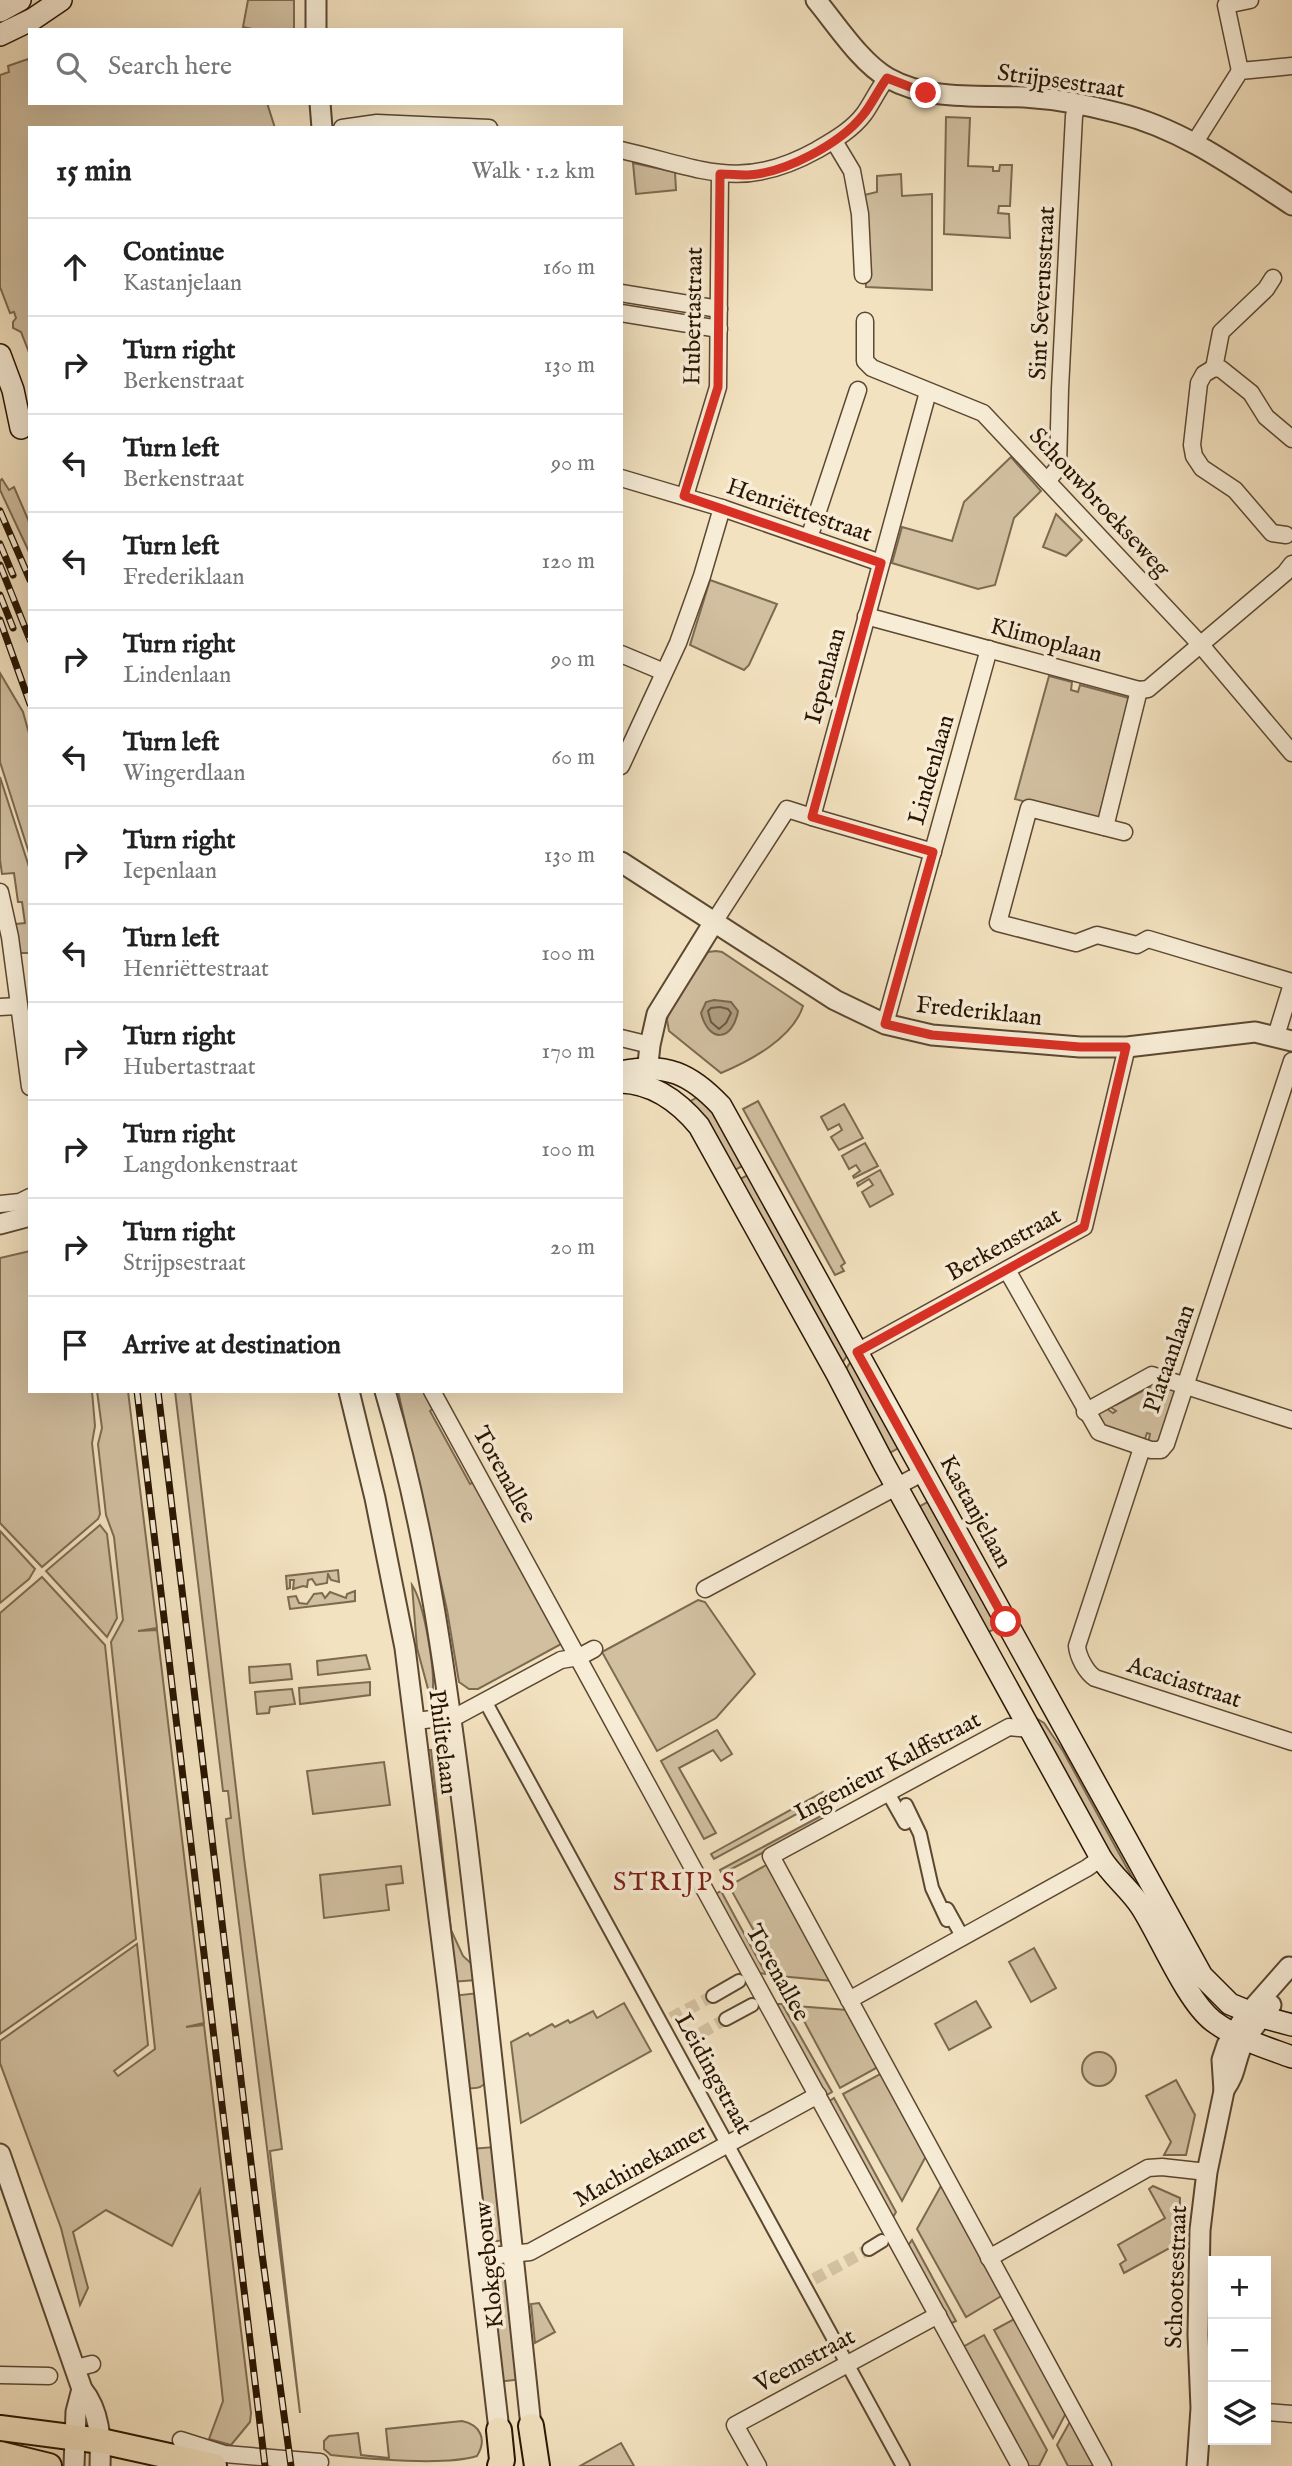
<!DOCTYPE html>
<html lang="en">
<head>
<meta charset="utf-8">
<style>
  :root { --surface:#fff; --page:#f6f6f6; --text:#222; --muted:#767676; --line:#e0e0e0 }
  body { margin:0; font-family:"IM FELL English",serif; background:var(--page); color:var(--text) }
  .controls { position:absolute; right:21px; bottom:21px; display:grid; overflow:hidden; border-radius:0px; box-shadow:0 7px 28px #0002 }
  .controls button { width:63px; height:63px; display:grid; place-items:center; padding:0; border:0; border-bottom:2px solid var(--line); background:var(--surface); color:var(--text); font:35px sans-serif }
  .stop { position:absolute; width:21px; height:21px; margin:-16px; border:5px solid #d93025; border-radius:50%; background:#fff }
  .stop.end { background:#d93025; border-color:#fff; box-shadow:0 2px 7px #0008 }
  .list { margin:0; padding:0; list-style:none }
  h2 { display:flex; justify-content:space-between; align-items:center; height:91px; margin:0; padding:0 28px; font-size:30px }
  h2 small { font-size:23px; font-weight:400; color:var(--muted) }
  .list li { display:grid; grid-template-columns:46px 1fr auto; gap:21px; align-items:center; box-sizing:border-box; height:98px; padding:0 28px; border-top:2px solid var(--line) }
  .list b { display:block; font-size:26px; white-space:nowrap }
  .list p { margin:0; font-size:23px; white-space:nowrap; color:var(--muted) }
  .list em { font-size:23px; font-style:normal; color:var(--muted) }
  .icon { flex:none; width:38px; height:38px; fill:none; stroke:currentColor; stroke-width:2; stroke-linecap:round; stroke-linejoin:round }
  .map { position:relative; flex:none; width:1292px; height:2466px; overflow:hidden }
  .search { position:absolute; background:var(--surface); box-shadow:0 7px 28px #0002; left:28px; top:28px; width:595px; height:77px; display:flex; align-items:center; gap:18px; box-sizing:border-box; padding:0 24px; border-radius:0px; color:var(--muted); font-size:26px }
  .panel { position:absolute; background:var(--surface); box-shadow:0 7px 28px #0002; left:28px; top:126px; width:595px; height:1267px; border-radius:0px }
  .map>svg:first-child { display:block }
  .green { fill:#d1bfa0; stroke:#7d6a50; stroke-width:2 }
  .water { fill:#ae9c7f; stroke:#79664d; stroke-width:2 }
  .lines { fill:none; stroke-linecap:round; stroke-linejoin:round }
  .shore { stroke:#6c5840; stroke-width:2 }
  .pedestrian-tunnel { stroke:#d5c3a3; stroke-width:12; stroke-dasharray:12 6; stroke-linecap:butt }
  .pedestrian-casing { stroke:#5c4831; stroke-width:16 }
  .minor-casing { stroke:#5c4831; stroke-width:19 }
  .tertiary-casing { stroke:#5c4831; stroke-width:23 }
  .secondary-casing { stroke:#291501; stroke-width:24 }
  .primary-casing { stroke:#291501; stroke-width:28 }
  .pedestrian { stroke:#f7ecd6; stroke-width:12 }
  .minor { stroke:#f7ecd6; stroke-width:16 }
  .tertiary { stroke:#f7ecd6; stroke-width:19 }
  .secondary { stroke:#f7ecd6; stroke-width:21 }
  .primary { stroke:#f3e2c0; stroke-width:24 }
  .rail-casing { stroke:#291501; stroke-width:7 }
  .rail { stroke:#f7ecd6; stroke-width:4.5; stroke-dasharray:13; stroke-linecap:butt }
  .route { stroke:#d93025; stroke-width:9 }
  .labels { text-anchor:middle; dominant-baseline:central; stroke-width:7; stroke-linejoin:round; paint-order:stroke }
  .street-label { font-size:24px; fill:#291501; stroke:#f7ecd6 }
  .neighbourhood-label { font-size:26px; letter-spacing:2px; fill:#7a1f14; stroke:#f7ecd6 }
</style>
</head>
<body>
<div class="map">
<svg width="1292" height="2466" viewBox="0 0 1292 2466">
  <rect width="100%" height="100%" fill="#f3e2c0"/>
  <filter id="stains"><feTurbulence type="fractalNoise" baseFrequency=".00286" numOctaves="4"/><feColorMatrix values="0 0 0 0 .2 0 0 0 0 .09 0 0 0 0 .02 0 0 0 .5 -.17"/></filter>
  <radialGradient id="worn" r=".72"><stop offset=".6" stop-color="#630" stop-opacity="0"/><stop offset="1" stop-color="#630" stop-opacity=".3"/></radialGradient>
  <g class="green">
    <path d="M248,0H294V30H257L243,27Z"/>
    <path d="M28,59L30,64V103H267L275,128H30V355L21,332L13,328V322L16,318L14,312L10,313L0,287V75L9,72L8,66Z"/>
    <path d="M946,117L970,118L968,166L993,167V171H999L1000,165H1012L1010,206H999L998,213L1009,214L1010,238L944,234Z"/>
    <path d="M633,163L675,172L676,190L636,194Z"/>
    <path d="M901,174L902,196L932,194V290L866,287L862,219L864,195L877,192V176Z"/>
    <path d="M1011,457L1041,491L1014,518L995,585L978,589L892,563L902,527L952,541L964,502Z"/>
    <path d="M2,479L9,490L14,487L30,524V554L0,490V481Z"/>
    <path d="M1056,514L1082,540L1066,556L1043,547Z"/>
    <path d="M710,580L777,604L749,665L744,670L690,645Z"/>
    <path d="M0,673L23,712L30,737V856L0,762Z"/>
    <path d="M1049,676L1072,682L1071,690L1078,692L1080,685L1129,698L1099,818L1093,820L1015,799Z"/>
    <path d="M0,777L30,870V959L29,953H19L13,928L16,924L25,923L22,902H18L14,873L2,874L0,860Z"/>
    <path d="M716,951L722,952L803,1006C793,1038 750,1061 721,1073L669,1031L667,1020L669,1012L708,952Z"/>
    <path d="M703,1094L748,1163L735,1170L687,1103Z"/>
    <path d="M758,1101L845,1263L841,1266L844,1271L835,1275L743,1109Z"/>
    <path d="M844,1104L863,1138L839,1150L831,1137L842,1130L839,1124L828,1130L821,1117Z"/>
    <path d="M865,1143L878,1166L854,1178L853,1176L860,1171L856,1165L849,1169L842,1156Z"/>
    <path d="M880,1170L893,1194L870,1207L862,1192L873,1185L869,1179L858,1186L857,1183Z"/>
    <path d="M750,1174L850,1351L839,1368L740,1179Z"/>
    <path d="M30,1251V1391H92L95,1426L92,1443L100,1514L98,1519L42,1567L0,1523V1258Z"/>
    <path d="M853,1358L902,1446L884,1456L844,1372Z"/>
    <path d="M1148,1382L1175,1390L1162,1437L1156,1443H1148L1150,1434L1147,1433L1144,1442L1106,1429L1098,1414L1103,1406L1113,1413L1116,1411L1106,1404L1113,1400L1116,1405L1150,1387Z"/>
    <path d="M97,1391H128L157,1628L138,1631L157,1630L204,2023L186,2027L204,2025L251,2413L250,2422L231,2445L209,2439L223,2401L200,2190L172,2246L106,2210L73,2232L88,2288L80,2305L61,2228L0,2063V2041L137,1944L148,2045L114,2071L118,2076L155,2049L111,1642L123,1620L114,1537L106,1515L98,1444L102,1428Z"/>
    <path d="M175,1391H190L244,1858L282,2149L270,2151L300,2413L226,1819L231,1818L228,1791H223Z"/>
    <path d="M398,1391H425L434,1408L430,1411L470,1484L474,1482L563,1643L478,1689H469L459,1682L447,1610Z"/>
    <path d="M933,1499L997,1623L993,1630L988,1632L917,1508Z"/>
    <path d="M100,1525L107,1534L117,1618L107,1637L46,1571Z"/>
    <path d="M0,1531L35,1569L29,1579L0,1603Z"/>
    <path d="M338,1570L339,1582L331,1580L328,1574L327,1583L316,1585L312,1579L308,1580L307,1587L303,1586L293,1589L294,1580H290V1588L287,1589L286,1576Z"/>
    <path d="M42,1577L105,1645L136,1939L0,2034V1613Z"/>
    <path d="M412,1585C424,1603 438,1679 431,1700L417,1648Z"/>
    <path d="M355,1591V1601L290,1609L288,1597L296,1596L299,1603L307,1604L314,1594L322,1593L325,1598L330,1592L346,1598L347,1594Z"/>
    <path d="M698,1600L705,1602L755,1674L716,1718L657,1751L602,1652Z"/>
    <path d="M366,1655L370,1669L318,1675L317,1661Z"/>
    <path d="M290,1664L292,1679L250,1683L249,1667Z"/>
    <path d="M370,1682V1695L300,1704L299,1688Z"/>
    <path d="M292,1689L295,1704L270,1707L269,1713L257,1714L255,1692Z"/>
    <path d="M1031,1715L1044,1723L1063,1751L1144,1899L1117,1875Z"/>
    <path d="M717,1730L732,1754L721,1761L713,1750L679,1768L716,1833L704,1839L661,1761Z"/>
    <path d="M425,1750H431L451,1930L463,1956L474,1966L476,1980L451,1982Z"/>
    <path d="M384,1762L390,1805L313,1814L307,1771Z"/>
    <path d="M823,1792L826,1798L714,1859L711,1854Z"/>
    <path d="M832,1810L827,1819L722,1874L720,1870Z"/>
    <path d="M768,1864L833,1981L779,1976L729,1886Z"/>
    <path d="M401,1866L403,1883L386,1885L389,1910L324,1918L320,1875Z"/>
    <path d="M721,1891L766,1974L758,1973L714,1895Z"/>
    <path d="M1034,1948L1056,1988L1031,2002L1009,1962Z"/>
    <path d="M478,1993L486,2082C482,2088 476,2089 468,2088L452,1996Z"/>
    <path d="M976,2001L991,2027L949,2050L935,2024Z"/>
    <path d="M624,2003L651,2051L521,2123L511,2042L528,2033L530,2036L552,2024L555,2027L568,2020L570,2023L593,2011L597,2018Z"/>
    <path d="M775,2004H782L832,2092L825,2096Z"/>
    <path d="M796,2006L847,2010L878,2067L840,2088Z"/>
    <circle cx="1099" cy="2069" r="17"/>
    <path d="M882,2073L926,2156L902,2201L843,2094Z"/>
    <path d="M1176,2080L1195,2115L1186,2155H1164L1171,2142L1146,2096Z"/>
    <path d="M834,2098L896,2212L892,2219L828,2102Z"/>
    <path d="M495,2147L506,2240L481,2243L470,2149Z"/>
    <path d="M942,2184L1003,2295L966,2317L917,2229Z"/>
    <path d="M1153,2186L1180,2198L1179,2243L1124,2273L1120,2264L1126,2260L1118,2245L1165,2218L1149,2189Z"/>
    <path d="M912,2240L956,2321L950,2324L907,2247Z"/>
    <path d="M510,2273L522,2379L497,2382L485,2276Z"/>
    <path d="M539,2303L555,2332L535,2343L531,2304Z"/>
    <path d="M1016,2318L1067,2411L1053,2438L994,2330Z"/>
    <path d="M984,2335L1047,2450L1039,2466H1028L963,2347Z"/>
    <path d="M1072,2418L1097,2466H1068L1057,2445Z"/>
    <path d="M462,2421C481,2425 487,2440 477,2456C445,2466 369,2459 331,2455L324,2449V2441L329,2436L358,2433L361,2455L389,2458L386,2429Z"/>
    <path d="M621,2443L634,2466H580Z"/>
  </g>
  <path class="water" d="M714,1000L731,1002L738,1011C733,1041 709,1044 701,1013L706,1002Z"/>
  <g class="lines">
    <path class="shore" d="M720,1007L728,1009L731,1013L726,1023L719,1029L711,1022L708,1011L711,1008Z"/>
    <g class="pedestrian-tunnel">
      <path d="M671,2018L713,1996"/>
      <path d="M685,2042L726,2019"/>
      <path d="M814,2279L869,2249"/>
    </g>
    <defs>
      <g id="pedestrian">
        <path d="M485,1701L903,2466"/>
        <path d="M888,1793L905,1823L908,1821L902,1810"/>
        <path d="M906,1805L920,1834L932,1888L947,1920"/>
        <path d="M947,1909L962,1936"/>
        <path d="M713,1996L739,1981"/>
        <path d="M726,2019L752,2005"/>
        <path d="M869,2249L882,2241"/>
      </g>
      <g id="minor">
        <path d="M1240,71L1226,5L1250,0"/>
        <path d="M342,128L377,123L489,128"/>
        <path d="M834,141L852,171L860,214L863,275"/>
        <path d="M1195,142L1240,71L1292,66"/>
        <path d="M621,150C701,168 740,193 817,150C834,140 852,130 864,114C872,103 878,89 887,78"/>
        <path d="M1273,278L1266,289L1221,332L1214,368L1221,369L1251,393L1266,417L1292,439"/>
        <path d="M621,293L719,309"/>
        <path d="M621,313L719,329"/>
        <path d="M865,321V361L872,368L983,413L1200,644L1292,753"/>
        <path d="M1214,368L1204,374L1199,383L1192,445L1194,456L1202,468L1235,490L1272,533L1286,535"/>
        <path d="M621,478L722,508L881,563"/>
        <path d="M1047,481L1058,468L1060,389L1074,116L1077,104"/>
        <path d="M685,496L718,387L720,174"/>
        <path d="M809,538L858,390"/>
        <path d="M866,616L1139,690L1148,689L1285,573L1292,564"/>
        <path d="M621,654L664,672"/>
        <path d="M621,766L678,643L702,576L722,508"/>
        <path d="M812,817L933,852"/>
        <path d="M1105,827L1139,690"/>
        <path d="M1124,832L1029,808L998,923L1076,943L1097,935L1137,945L1148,939L1292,982"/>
        <path d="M0,892L10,937L30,1087"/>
        <path d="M714,922L787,809L812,817L928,392"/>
        <path d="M0,1007L18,1006"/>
        <path d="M885,1024L989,649"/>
        <path d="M1276,1036L1292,984"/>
        <path d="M621,1038L650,1045"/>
        <path d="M0,1204L20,1202L30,1197"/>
        <path d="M1007,1270L1099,1432L1151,1450H1161L1166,1444L1292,1061"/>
        <path d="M857,1352L1084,1227L1127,1047"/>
        <path d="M432,1391L1020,2466"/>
        <path d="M1085,1412L1152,1375L1292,1420"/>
        <path d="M1142,1448L1077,1646C1078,1657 1086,1672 1095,1678L1292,1742"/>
        <path d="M705,1589L924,1472"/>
        <path d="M416,1721L457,1716L561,1660L579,1657L594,1649"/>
        <path d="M1030,1729L1009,1727L771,1856L1103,2466"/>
        <path d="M849,2000L1087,1868L1101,1858"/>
        <path d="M480,2257L530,2252L818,2095"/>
        <path d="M989,2258L1148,2168L1162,2167L1207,2172"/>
        <path d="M76,2368L92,2364"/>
        <path d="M0,2375L49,2376"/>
        <path d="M1266,2412L1292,2414"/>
        <path d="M181,2440L225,2454L320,2462"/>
        <path d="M758,2466L735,2425L938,2315"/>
      </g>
      <g id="tertiary">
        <path d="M816,0C836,24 861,63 888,78C929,101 978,95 1024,97C1055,99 1088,105 1118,113C1183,129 1237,169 1292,205"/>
        <path d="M316,30V0"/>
        <path d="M320,103L322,128"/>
        <path d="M621,862L835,1000L885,1024L932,1035L1080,1047H1127L1255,1032L1292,1041"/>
        <path d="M646,1083L650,1045L657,1014L714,922"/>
        <path d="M0,1224L30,1216"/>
        <path d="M349,1391L375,1498L405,1648L448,1990L499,2430"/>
        <path d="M385,1391C428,1535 447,1684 466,1833C490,2030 510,2228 531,2426"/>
        <path d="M1224,2090C1236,2073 1234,2065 1241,2048C1248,2032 1261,2018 1271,2005"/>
        <path d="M0,2154L82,2389C100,2411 101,2439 100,2466"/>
        <path d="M74,2466L76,2412L82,2389"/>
        <path d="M1197,2466L1201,2408L1198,2335L1200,2230L1207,2172L1224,2091L1222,2060L1227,2045L1244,2018L1289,1967"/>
      </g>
      <g id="secondary">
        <path d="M0,11L20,0"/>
        <path d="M0,35L33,19L61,0"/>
        <path d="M0,355L13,390L21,428"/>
        <path d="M621,1072C666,1062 691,1074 721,1106L1202,1976L1230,2004L1262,2017L1292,2025"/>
        <path d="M621,1082C653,1083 679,1102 699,1126L837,1374L884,1464L1101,1858C1112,1876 1131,1890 1142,1908C1161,1938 1187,2001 1213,2021C1237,2039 1265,2047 1292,2057"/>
      </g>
      <g id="primary">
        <path d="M531,2426L537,2466"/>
        <path d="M0,2428L101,2441L214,2466"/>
        <path d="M499,2430L502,2460L500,2466"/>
        <path d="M0,2454L49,2466"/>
      </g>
    </defs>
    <use href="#pedestrian" class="pedestrian-casing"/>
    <use href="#minor" class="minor-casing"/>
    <use href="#tertiary" class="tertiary-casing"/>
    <use href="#secondary" class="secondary-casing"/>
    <use href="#primary" class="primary-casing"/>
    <use href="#pedestrian" class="pedestrian"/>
    <use href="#minor" class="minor"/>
    <use href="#tertiary" class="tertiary"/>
    <use href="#secondary" class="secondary"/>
    <use href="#primary" class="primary"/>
    <defs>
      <g id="rail">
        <path d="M0,511L30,580"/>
        <path d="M0,544L13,575"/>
        <path d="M0,565L30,640"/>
        <path d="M0,595L13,628"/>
        <path d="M0,620L30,704"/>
        <path d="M137,1391L265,2466"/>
        <path d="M158,1391L262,2254L291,2466"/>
      </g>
    </defs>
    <use href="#rail" class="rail-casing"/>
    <use href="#rail" class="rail"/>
  </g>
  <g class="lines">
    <path class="route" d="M926,93L887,78C878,90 872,104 863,115C840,144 785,173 748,175C739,175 729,174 720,174L718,387L684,496L881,563L812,817L933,852L885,1024L932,1035L1080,1047H1126L1084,1227L857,1352L1006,1622"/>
  </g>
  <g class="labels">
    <g class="street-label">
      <text transform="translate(1061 82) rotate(8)">Strijpsestraat</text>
      <text transform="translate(1043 293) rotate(-87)">Sint Severusstraat</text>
      <text transform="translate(694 316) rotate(-89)">Hubertastraat</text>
      <text transform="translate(1099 503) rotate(47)">Schouwbroekseweg</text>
      <text transform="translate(799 511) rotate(19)">Henriëttestraat</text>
      <text transform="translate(1046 641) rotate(15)">Klimoplaan</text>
      <text transform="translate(826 676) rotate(-75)">Iepenlaan</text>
      <text transform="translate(932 770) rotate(-74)">Lindenlaan</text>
      <text transform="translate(979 1012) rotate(6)">Frederiklaan</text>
      <text transform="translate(1004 1245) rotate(-29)">Berkenstraat</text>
      <text transform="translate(1170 1359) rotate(-71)">Plataanlaan</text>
      <text transform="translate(504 1475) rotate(61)">Torenallee</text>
      <text transform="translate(975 1512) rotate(61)">Kastanjelaan</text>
      <text transform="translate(1184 1683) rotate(18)">Acaciastraat</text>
      <text transform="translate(442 1742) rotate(83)">Philitelaan</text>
      <text transform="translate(888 1767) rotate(-28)">Ingenieur Kalffstraat</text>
      <text transform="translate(777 1973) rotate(61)">Torenallee</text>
      <text transform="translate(713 2074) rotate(61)">Leidingstraat</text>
      <text transform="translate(641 2166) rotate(-29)">Machinekamer</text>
      <text transform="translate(490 2265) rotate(-96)">Klokgebouw</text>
      <text transform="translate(1177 2277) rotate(-88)">Schootsestraat</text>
      <text transform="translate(805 2361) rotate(-28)">Veemstraat</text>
    </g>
    <g class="neighbourhood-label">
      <text x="675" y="1882">STRIJP S</text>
    </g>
  </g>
  <rect width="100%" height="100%" filter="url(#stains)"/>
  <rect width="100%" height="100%" fill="url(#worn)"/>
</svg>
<div class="controls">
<button>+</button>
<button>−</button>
<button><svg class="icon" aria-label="layers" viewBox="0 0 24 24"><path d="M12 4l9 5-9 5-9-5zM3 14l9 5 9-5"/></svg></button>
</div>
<div class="stop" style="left:1006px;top:1622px"></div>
<div class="stop end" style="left:926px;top:93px"></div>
<div class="search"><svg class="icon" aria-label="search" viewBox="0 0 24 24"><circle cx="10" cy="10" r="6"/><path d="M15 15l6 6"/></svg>Search here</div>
<section class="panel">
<h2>15 min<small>Walk · 1.2 km</small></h2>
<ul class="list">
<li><svg class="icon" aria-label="ahead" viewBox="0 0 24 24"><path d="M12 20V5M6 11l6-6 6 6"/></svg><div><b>Continue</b><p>Kastanjelaan</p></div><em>160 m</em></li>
<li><svg class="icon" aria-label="right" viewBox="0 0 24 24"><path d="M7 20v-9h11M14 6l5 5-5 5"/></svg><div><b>Turn right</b><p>Berkenstraat</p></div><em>130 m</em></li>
<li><svg class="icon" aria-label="left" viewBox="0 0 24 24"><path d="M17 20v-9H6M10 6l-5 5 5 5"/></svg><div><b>Turn left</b><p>Berkenstraat</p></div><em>90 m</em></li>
<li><svg class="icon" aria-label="left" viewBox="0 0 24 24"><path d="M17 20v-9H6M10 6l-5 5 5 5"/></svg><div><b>Turn left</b><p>Frederiklaan</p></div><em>120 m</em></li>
<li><svg class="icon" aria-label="right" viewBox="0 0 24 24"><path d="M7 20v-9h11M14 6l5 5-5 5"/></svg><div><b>Turn right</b><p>Lindenlaan</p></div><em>90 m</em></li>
<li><svg class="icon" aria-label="left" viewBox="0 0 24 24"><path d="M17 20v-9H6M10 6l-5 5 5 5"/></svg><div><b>Turn left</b><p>Wingerdlaan</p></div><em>60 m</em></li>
<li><svg class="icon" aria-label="right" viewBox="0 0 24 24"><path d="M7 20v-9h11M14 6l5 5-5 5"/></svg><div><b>Turn right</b><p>Iepenlaan</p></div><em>130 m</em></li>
<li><svg class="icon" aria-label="left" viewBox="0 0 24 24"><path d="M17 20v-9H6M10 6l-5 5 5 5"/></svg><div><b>Turn left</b><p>Henriëttestraat</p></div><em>100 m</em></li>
<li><svg class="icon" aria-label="right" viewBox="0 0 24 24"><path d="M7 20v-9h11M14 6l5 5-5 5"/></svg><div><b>Turn right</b><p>Hubertastraat</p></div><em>170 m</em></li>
<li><svg class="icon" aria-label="right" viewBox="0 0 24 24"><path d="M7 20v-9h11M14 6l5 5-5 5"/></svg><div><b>Turn right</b><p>Langdonkenstraat</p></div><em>100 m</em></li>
<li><svg class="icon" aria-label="right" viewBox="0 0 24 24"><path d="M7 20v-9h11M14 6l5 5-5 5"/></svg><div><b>Turn right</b><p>Strijpsestraat</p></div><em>20 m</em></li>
<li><svg class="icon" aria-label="arrive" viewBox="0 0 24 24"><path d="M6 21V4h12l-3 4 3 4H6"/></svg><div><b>Arrive at destination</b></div></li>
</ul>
</section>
</div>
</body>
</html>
